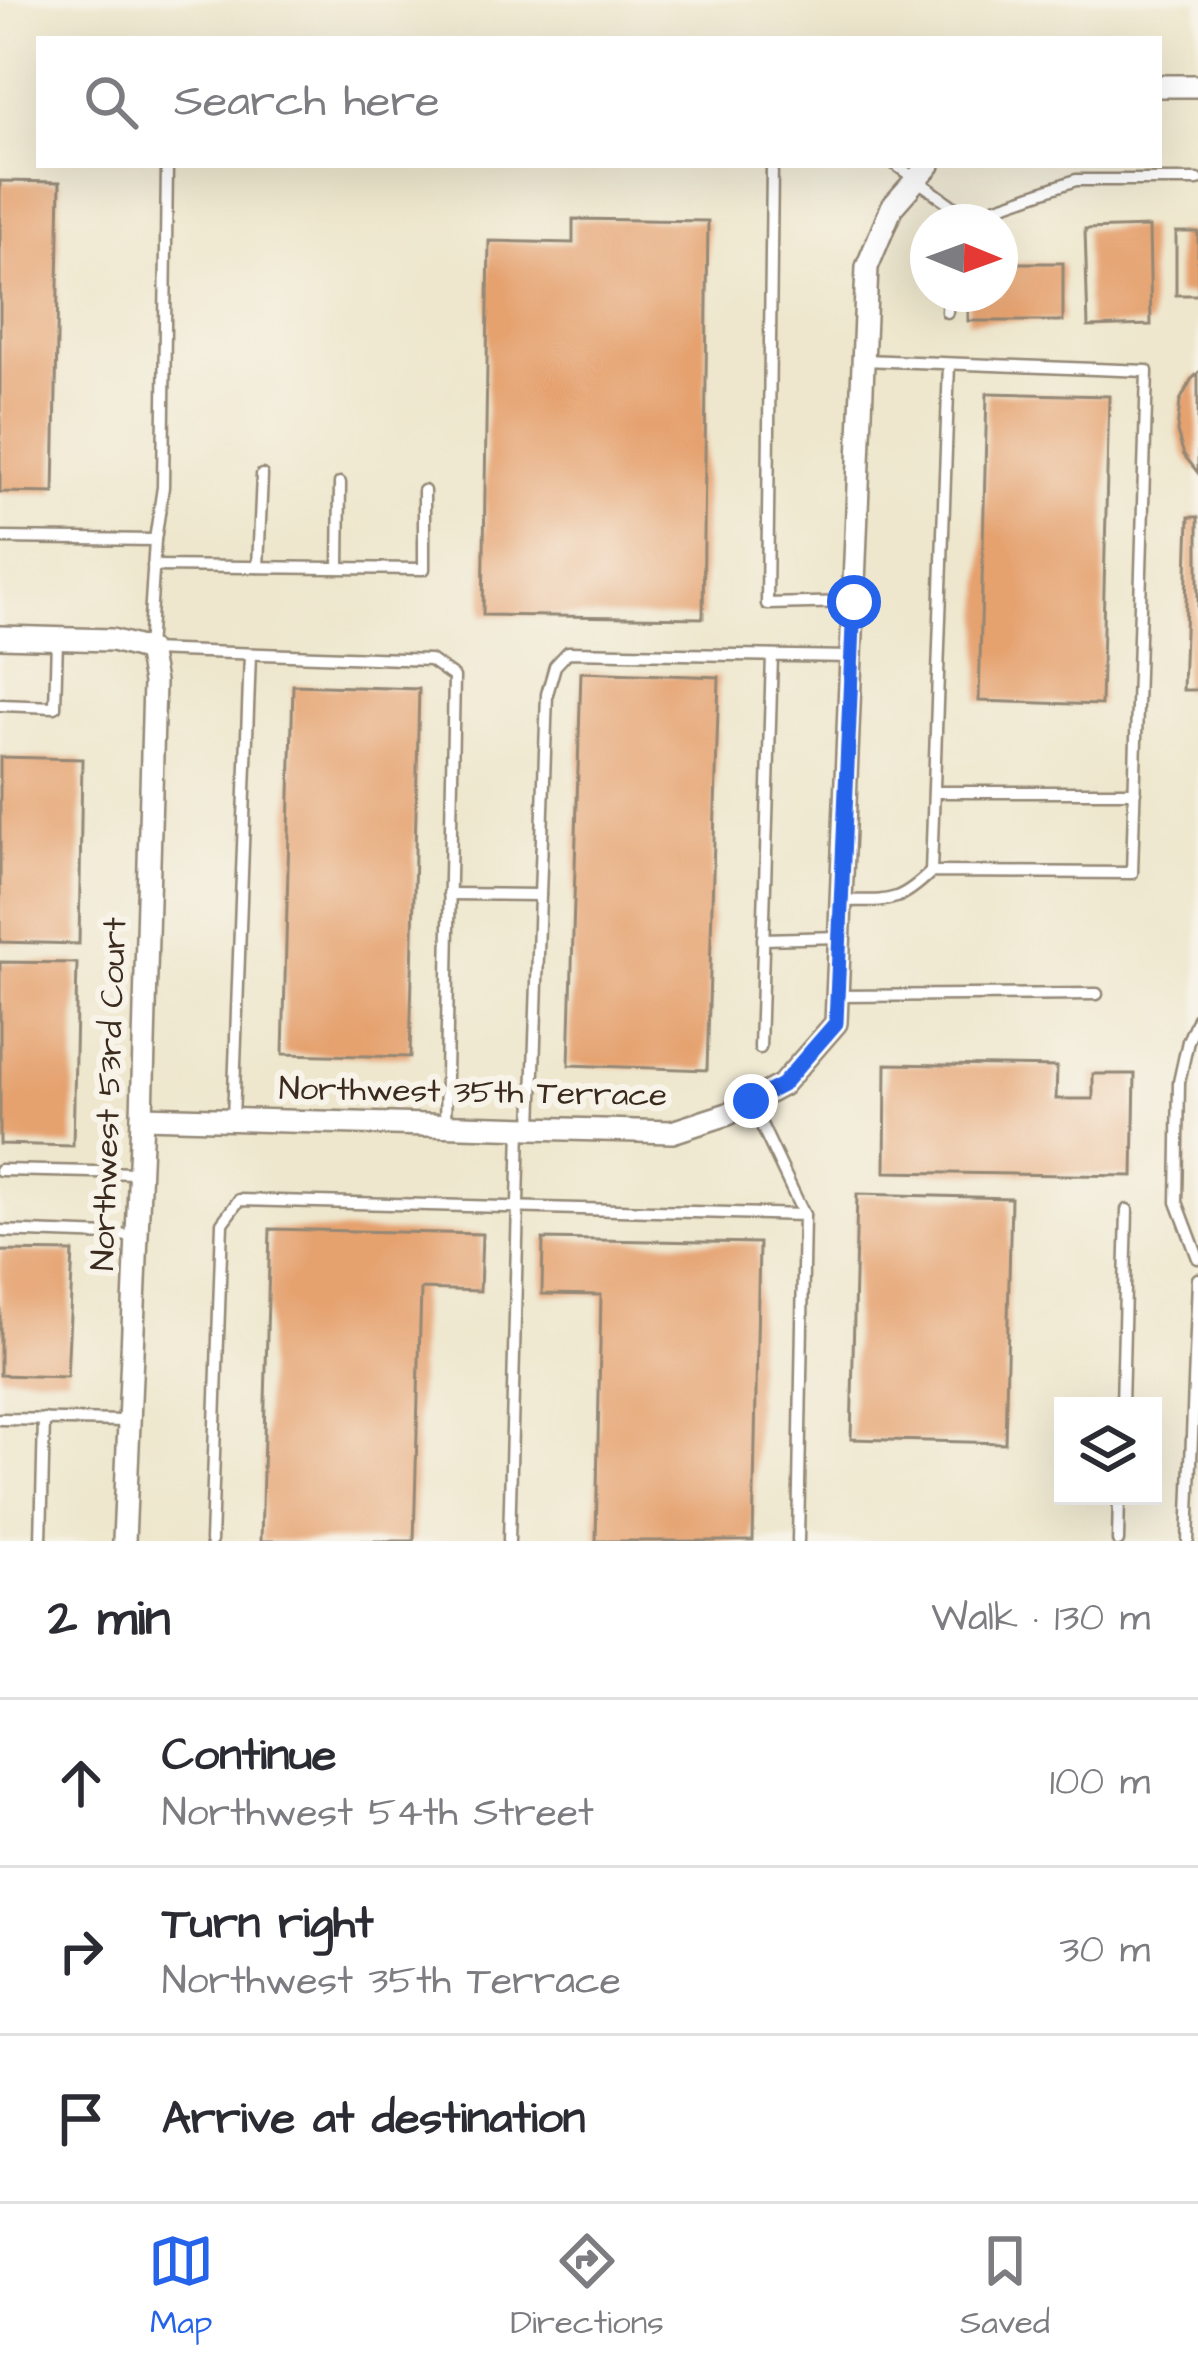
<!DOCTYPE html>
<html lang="en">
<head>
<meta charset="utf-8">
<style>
  :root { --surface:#fff; --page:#f2f2f3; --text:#2b2b33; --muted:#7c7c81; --line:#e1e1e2; --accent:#2563eb }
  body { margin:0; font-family:"Architects Daughter",sans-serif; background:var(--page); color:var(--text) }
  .controls { position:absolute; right:36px; bottom:36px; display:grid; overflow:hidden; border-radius:0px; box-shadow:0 12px 48px #0002 }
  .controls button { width:108px; height:108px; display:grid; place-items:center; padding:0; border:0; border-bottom:3px solid var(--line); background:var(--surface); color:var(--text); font:60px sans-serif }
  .compass { position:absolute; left:910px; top:204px; width:108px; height:108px; border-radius:50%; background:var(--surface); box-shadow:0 12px 48px #0002; rotate:91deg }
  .stop { position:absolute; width:36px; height:36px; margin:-27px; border:9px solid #2563eb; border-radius:50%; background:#fff }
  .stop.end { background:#2563eb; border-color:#fff; box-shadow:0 3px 12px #0008 }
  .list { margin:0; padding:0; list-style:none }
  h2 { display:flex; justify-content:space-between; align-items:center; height:156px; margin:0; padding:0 48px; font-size:51px }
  h2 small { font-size:39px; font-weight:400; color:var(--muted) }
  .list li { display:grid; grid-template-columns:78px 1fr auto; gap:36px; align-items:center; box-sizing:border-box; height:168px; padding:0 48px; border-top:3px solid var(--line) }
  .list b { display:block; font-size:45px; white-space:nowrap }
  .list p { margin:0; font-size:39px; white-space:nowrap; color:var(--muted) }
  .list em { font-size:39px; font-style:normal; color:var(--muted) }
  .icon { flex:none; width:66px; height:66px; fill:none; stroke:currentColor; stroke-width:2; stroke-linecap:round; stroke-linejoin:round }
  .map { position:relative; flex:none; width:1198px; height:1541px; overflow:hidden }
  .search { position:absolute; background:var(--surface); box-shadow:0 12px 48px #0002; left:36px; right:36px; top:36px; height:132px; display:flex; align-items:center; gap:30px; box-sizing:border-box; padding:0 42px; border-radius:0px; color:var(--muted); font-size:45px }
  .sheet { height:660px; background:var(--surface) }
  nav { display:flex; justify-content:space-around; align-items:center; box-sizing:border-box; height:168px; border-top:3px solid var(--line); background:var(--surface); font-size:33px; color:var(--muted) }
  nav a { display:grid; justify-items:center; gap:6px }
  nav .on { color:var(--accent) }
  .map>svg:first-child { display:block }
  .building { fill:#e5a16e }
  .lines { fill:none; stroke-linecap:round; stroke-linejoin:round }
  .service-casing { stroke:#948876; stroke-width:15 }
  .minor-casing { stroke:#948876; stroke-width:26 }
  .service { stroke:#fff; stroke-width:10 }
  .minor { stroke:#fff; stroke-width:21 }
  .route { stroke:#2563eb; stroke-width:15 }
  .labels { text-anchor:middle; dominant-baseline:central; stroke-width:12; stroke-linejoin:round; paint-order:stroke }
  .street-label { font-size:33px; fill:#3b2a1e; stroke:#f7f3e8 }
</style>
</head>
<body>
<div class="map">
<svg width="1198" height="1541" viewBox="0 0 1198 1541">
  <rect width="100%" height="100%" fill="#f7f3e8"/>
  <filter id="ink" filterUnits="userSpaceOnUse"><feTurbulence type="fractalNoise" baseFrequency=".00833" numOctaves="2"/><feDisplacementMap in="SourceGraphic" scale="24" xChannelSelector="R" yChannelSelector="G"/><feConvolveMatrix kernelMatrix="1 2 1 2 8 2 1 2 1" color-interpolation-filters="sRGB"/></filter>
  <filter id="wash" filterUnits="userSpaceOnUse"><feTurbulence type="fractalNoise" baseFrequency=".004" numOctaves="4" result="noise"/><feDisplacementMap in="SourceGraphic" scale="48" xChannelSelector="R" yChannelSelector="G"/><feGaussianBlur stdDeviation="2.7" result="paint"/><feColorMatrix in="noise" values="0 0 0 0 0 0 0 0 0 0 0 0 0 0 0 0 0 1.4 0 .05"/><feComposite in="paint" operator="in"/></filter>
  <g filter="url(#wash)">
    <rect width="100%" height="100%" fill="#eee7cd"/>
    <g id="blocks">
      <g class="building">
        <path d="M0,181L60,182L54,493L0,492Z"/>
        <path d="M573,219L708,221L703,618L483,615L489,241L573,243Z"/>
        <path d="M1149,227L1151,325L1088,327L1085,229Z"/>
        <rect x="1176" y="232" width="22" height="63"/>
        <path d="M1000,263H1063V321H968V294H1000Z"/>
        <path d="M1198,373V473L1184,455L1177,432L1180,401L1191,380Z"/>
        <path d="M987,393L1109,396L1101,705L979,701Z"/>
        <path d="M1189,517H1198V690H1183Z"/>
        <path d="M581,672L719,677L707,1070L569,1065Z"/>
        <path d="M293,685L419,689L410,1057L283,1054Z"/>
        <path d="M0,757L82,759L79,944L0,942Z"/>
        <path d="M0,962L77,963L73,1146L0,1144Z"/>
        <path d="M886,1064L1057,1067L1056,1099H1093V1074H1135L1133,1176L885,1172Z"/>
        <path d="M857,1194L1011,1198L1005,1443L851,1439Z"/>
        <path d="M270,1229L482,1234L480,1291L421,1289L414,1541H261Z"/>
        <path d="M543,1239L759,1243L753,1541H596L601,1295L542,1294Z"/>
        <path d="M0,1251L73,1252L67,1377L0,1375Z"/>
      </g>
    </g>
  </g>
  <g filter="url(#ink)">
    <use href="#blocks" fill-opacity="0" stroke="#948876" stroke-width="3"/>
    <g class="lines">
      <defs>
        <g id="service">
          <path d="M772,165L767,604L853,602"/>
          <path d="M896,165L968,217L1076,180H1198"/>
          <path d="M947,312L948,294"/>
          <path d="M0,538L155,540L148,650L430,660L454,677L445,1126"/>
          <path d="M155,540L163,487L167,165"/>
          <path d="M153,566L424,569V491"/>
          <path d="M258,567L262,475"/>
          <path d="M339,568L340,483"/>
          <path d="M0,705L55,707L57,639"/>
          <path d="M934,792H1135"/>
          <path d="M931,872L949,364"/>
          <path d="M449,894L540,895"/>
          <path d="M841,901C887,900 896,906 931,872L1132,873L1147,371L863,360"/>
          <path d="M763,939L840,937"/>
          <path d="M838,996L1097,994"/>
          <path d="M1198,1018L1188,1041L1179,1082L1177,1202L1198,1258"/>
          <path d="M760,1048L772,656"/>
          <path d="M750,1101L804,1215"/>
          <path d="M233,1120L250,654"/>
          <path d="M532,1127L547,694L555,666L568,652L851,657"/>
          <path d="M0,1170L140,1173"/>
          <path d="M0,1231L137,1236"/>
          <path d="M1122,1406L1127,1210"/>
          <path d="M0,1419L129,1421"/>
          <path d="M41,1541L44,1419"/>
          <path d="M211,1541L222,1223L239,1200L804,1215L798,1541"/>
          <path d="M509,1541L520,1128"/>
          <path d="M1118,1541L1119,1496"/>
          <path d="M1188,1541L1198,1279"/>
        </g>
        <g id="minor">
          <path d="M1159,86H1198"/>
          <path d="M0,637L112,640L148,650L154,682L142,1117L124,1541"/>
          <path d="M142,1117L672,1132L728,1114L782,1085L836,1023L867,267L892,207L929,165"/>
        </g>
      </defs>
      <use href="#service" class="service-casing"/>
      <use href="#minor" class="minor-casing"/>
      <use href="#service" class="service"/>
      <use href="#minor" class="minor"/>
    </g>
  </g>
  <g class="lines" filter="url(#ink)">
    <path class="route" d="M751,1101L782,1085L836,1023L854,602"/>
  </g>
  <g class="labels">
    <g class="street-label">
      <text transform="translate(473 1092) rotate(1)">Northwest 35th Terrace</text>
      <text transform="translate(109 1094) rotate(-88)">Northwest 53rd Court</text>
    </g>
  </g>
</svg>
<div class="controls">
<button><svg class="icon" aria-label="layers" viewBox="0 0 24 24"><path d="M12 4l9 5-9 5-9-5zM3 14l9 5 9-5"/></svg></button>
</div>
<svg class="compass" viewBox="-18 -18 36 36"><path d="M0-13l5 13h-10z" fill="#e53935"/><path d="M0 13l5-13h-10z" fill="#7c7c81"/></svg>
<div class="stop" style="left:854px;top:602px"></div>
<div class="stop end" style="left:751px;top:1101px"></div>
<div class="search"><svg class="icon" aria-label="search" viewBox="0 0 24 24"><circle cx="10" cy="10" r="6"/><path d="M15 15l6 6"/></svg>Search here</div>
</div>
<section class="sheet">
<h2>2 min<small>Walk · 130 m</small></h2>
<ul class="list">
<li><svg class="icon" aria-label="ahead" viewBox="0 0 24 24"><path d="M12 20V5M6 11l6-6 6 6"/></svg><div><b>Continue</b><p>Northwest 54th Street</p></div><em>100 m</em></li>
<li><svg class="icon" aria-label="right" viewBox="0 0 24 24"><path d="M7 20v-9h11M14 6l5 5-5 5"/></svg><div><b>Turn right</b><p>Northwest 35th Terrace</p></div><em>30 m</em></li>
<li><svg class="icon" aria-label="arrive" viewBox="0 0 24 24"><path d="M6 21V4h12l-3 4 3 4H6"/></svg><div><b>Arrive at destination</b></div></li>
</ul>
</section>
<nav>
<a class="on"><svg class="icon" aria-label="map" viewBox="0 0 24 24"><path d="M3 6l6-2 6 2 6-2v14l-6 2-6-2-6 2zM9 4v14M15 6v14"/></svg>Map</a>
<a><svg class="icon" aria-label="directions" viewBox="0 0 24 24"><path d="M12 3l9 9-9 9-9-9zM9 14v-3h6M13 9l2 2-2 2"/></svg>Directions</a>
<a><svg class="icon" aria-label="saved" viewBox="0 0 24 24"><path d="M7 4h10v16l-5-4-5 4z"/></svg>Saved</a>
</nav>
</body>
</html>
